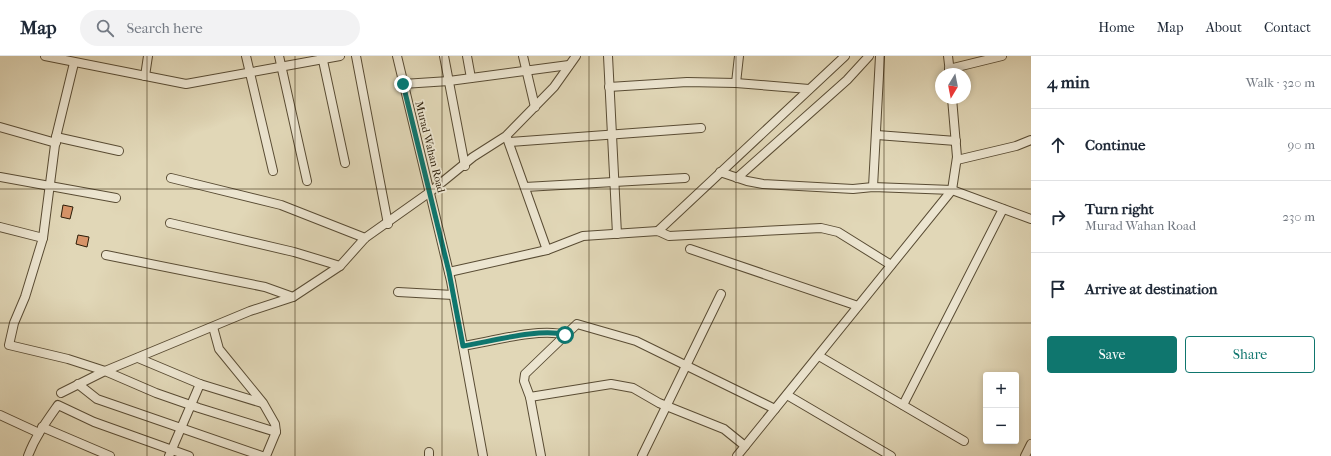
<!DOCTYPE html>
<html lang="en">
<head>
<meta charset="utf-8">
<style>
  :root { --surface:#fff; --page:#f2f2f3; --text:#1f2937; --muted:#747a83; --line:#e0e1e3; --accent:#0f766e }
  body { margin:0; font-family:"IM FELL French Canon",serif; background:var(--page); color:var(--text) }
  .controls { position:absolute; right:12px; bottom:12px; display:grid; overflow:hidden; border-radius:4px; box-shadow:0 2px 6px #0003 }
  .controls button { width:36px; height:36px; display:grid; place-items:center; padding:0; border:0; border-bottom:1px solid var(--line); background:var(--surface); color:var(--text); font:20px sans-serif }
  .compass { position:absolute; left:935px; top:12px; width:36px; height:36px; border-radius:50%; background:var(--surface); box-shadow:0 2px 6px #0003; rotate:190deg }
  .stop { position:absolute; width:12px; height:12px; margin:-9px; border:3px solid #0f766e; border-radius:50%; background:#fff }
  .stop.end { background:#0f766e; border-color:#fff; box-shadow:0 1px 4px #0008 }
  .list { margin:0; padding:0; list-style:none }
  h2 { display:flex; justify-content:space-between; align-items:center; height:52px; margin:0; padding:0 16px; font-size:17px }
  h2 small { font-size:13px; font-weight:400; color:var(--muted) }
  .list li { display:grid; grid-template-columns:26px 1fr auto; gap:12px; align-items:center; box-sizing:border-box; height:72px; padding:0 16px; border-top:1px solid var(--line) }
  .list b { display:block; font-size:15px; white-space:nowrap }
  .list p { margin:0; font-size:13px; white-space:nowrap; color:var(--muted) }
  .list em { font-size:13px; font-style:normal; color:var(--muted) }
  .actions { display:flex; gap:8px; padding:12px 16px }
  .actions a { flex:1; padding:9px 0; border:1px solid var(--accent); border-radius:4px; text-align:center; font-size:14px; color:var(--accent) }
  .actions .main { background:var(--accent); color:#fff }
  .icon { flex:none; width:22px; height:22px; fill:none; stroke:currentColor; stroke-width:2; stroke-linecap:round; stroke-linejoin:round }
  .map { position:relative; flex:none; width:1031px; height:400px; overflow:hidden }
  header { display:flex; align-items:center; gap:24px; box-sizing:border-box; height:56px; padding:0 20px; background:var(--surface); border-bottom:1px solid var(--line) }
  header strong { font-size:19px }
  nav { display:flex; gap:22px; margin-inline-start:auto; font-size:14px }
  .search { width:280px; height:36px; background:var(--page); display:flex; align-items:center; gap:10px; box-sizing:border-box; padding:0 14px; border-radius:22px; color:var(--muted); font-size:15px }
  main { display:flex }
  aside { flex:1; background:var(--surface) }
  .map>svg:first-child { display:block }
  .building { fill:#d79469; stroke:#2c1d08 }
  .lines { fill:none; stroke-linecap:round; stroke-linejoin:round }
  .minor-casing { stroke:#594c34; stroke-width:10 }
  .minor { stroke:#ece5d0; stroke-width:8 }
  .route { stroke:#0f766e; stroke-width:5 }
  .grid { fill:none; stroke:#2c1d08; stroke-width:1; stroke-opacity:0.55 }
  .labels { text-anchor:middle; dominant-baseline:central; stroke-width:3.5; stroke-linejoin:round; paint-order:stroke }
  .street-label { font-size:11px; fill:#2c1d08; stroke:#ece5d0 }
</style>
</head>
<body>
<header>
<strong>Map</strong>
<div class="search"><svg class="icon" aria-label="search" viewBox="0 0 24 24"><circle cx="10" cy="10" r="6"/><path d="M15 15l6 6"/></svg>Search here</div>
<nav><a>Home</a><a>Map</a><a>About</a><a>Contact</a></nav>
</header>
<main>
<div class="map">
<svg width="1031" height="400" viewBox="0 0 1031 400">
  <rect width="100%" height="100%" fill="#e1d7b7"/>
  <filter id="stains"><feTurbulence type="fractalNoise" baseFrequency=".005" numOctaves="4"/><feColorMatrix values="0 0 0 0 .2 0 0 0 0 .09 0 0 0 0 .02 0 0 0 .5 -.17"/></filter>
  <radialGradient id="worn" r=".72"><stop offset=".6" stop-color="#630" stop-opacity="0"/><stop offset="1" stop-color="#630" stop-opacity=".3"/></radialGradient>
  <g class="building">
    <path d="M63,149L73,151L70,163L61,161Z"/>
    <path d="M78,179L89,181L87,191L76,188Z"/>
  </g>
  <g class="lines">
    <defs>
      <g id="minor">
        <path d="M45,0L186,28L340,0"/>
        <path d="M246,0L273,115"/>
        <path d="M279,0L307,125"/>
        <path d="M322,0L345,107"/>
        <path d="M356,0L388,168"/>
        <path d="M397,0L451,225L483,400"/>
        <path d="M444,0L465,110"/>
        <path d="M467,0L471,22"/>
        <path d="M523,0L535,51"/>
        <path d="M608,0L617,178"/>
        <path d="M948,0L950,17"/>
        <path d="M74,7L56,81L43,182L25,241L14,267L9,289L68,303L105,315L156,337L199,352L276,376"/>
        <path d="M949,13L1002,0"/>
        <path d="M145,20L148,0"/>
        <path d="M736,27L739,0"/>
        <path d="M403,28L449,25L569,9"/>
        <path d="M609,31L687,26L736,27L809,33"/>
        <path d="M0,71L56,87"/>
        <path d="M877,79L956,85"/>
        <path d="M56,81L119,95"/>
        <path d="M507,82L547,194"/>
        <path d="M510,86L701,72"/>
        <path d="M957,104L1016,90L1031,84"/>
        <path d="M720,116L747,125L763,128L853,133L873,131L952,134L1031,163"/>
        <path d="M0,121L116,142"/>
        <path d="M171,122L281,149L365,182"/>
        <path d="M737,122L847,24L869,0"/>
        <path d="M525,131L685,122"/>
        <path d="M873,131L880,0"/>
        <path d="M170,167L294,196L340,210"/>
        <path d="M0,171L43,182"/>
        <path d="M658,175L845,0"/>
        <path d="M690,193L858,250"/>
        <path d="M106,199L265,231L293,241"/>
        <path d="M449,216L547,194L583,180L658,175L669,180L821,172L838,176L891,209"/>
        <path d="M398,236L453,239"/>
        <path d="M213,271L219,293L263,347L275,368L276,376L266,400"/>
        <path d="M463,290C489,286 541,271 565,279"/>
        <path d="M819,300L964,385"/>
        <path d="M138,302L200,328"/>
        <path d="M78,328L97,343L262,400"/>
        <path d="M61,337L105,315L250,255L293,241L340,210L365,182L430,136L473,101L506,80L554,31L576,0"/>
        <path d="M787,339L891,400"/>
        <path d="M530,341L611,328L633,332L659,347L724,373L745,390"/>
        <path d="M903,349L1003,153"/>
        <path d="M0,359L39,377"/>
        <path d="M42,371L110,400"/>
        <path d="M28,400C35,381 46,366 58,349L94,366L189,400"/>
        <path d="M169,400L200,328L262,347"/>
        <path d="M429,400V396"/>
        <path d="M541,400L530,341L524,325L525,318L577,268L636,285L775,353"/>
        <path d="M642,400L721,238"/>
        <path d="M737,400L952,134L957,101L952,42"/>
        <path d="M1025,400L1031,388"/>
      </g>
    </defs>
    <use href="#minor" class="minor-casing"/>
    <use href="#minor" class="minor"/>
  </g>
  <g class="lines">
    <path class="route" d="M403,28L449,216L463,290C489,286 542,271 565,279"/>
  </g>
  <path class="grid" d="M147,0V400M295,0V400M442,0V400M589,0V400M736,0V400M884,0V400M0,133H1031M0,267H1031"/>
  <g class="labels">
    <g class="street-label">
      <text transform="translate(430 91) rotate(76)">Murad Wahan Road</text>
    </g>
  </g>
  <rect width="100%" height="100%" filter="url(#stains)"/>
  <rect width="100%" height="100%" fill="url(#worn)"/>
</svg>
<div class="controls">
<button>+</button>
<button>−</button>
</div>
<svg class="compass" viewBox="-18 -18 36 36"><path d="M0-13l5 13h-10z" fill="#e53935"/><path d="M0 13l5-13h-10z" fill="#747a83"/></svg>
<div class="stop" style="left:565px;top:279px"></div>
<div class="stop end" style="left:403px;top:28px"></div>
</div>
<aside>
<h2>4 min<small>Walk · 320 m</small></h2>
<ul class="list">
<li><svg class="icon" aria-label="ahead" viewBox="0 0 24 24"><path d="M12 20V5M6 11l6-6 6 6"/></svg><div><b>Continue</b></div><em>90 m</em></li>
<li><svg class="icon" aria-label="right" viewBox="0 0 24 24"><path d="M7 20v-9h11M14 6l5 5-5 5"/></svg><div><b>Turn right</b><p>Murad Wahan Road</p></div><em>230 m</em></li>
<li><svg class="icon" aria-label="arrive" viewBox="0 0 24 24"><path d="M6 21V4h12l-3 4 3 4H6"/></svg><div><b>Arrive at destination</b></div></li>
</ul>
<div class="actions"><a class="main">Save</a><a>Share</a></div>
</aside>
</main>
</body>
</html>
